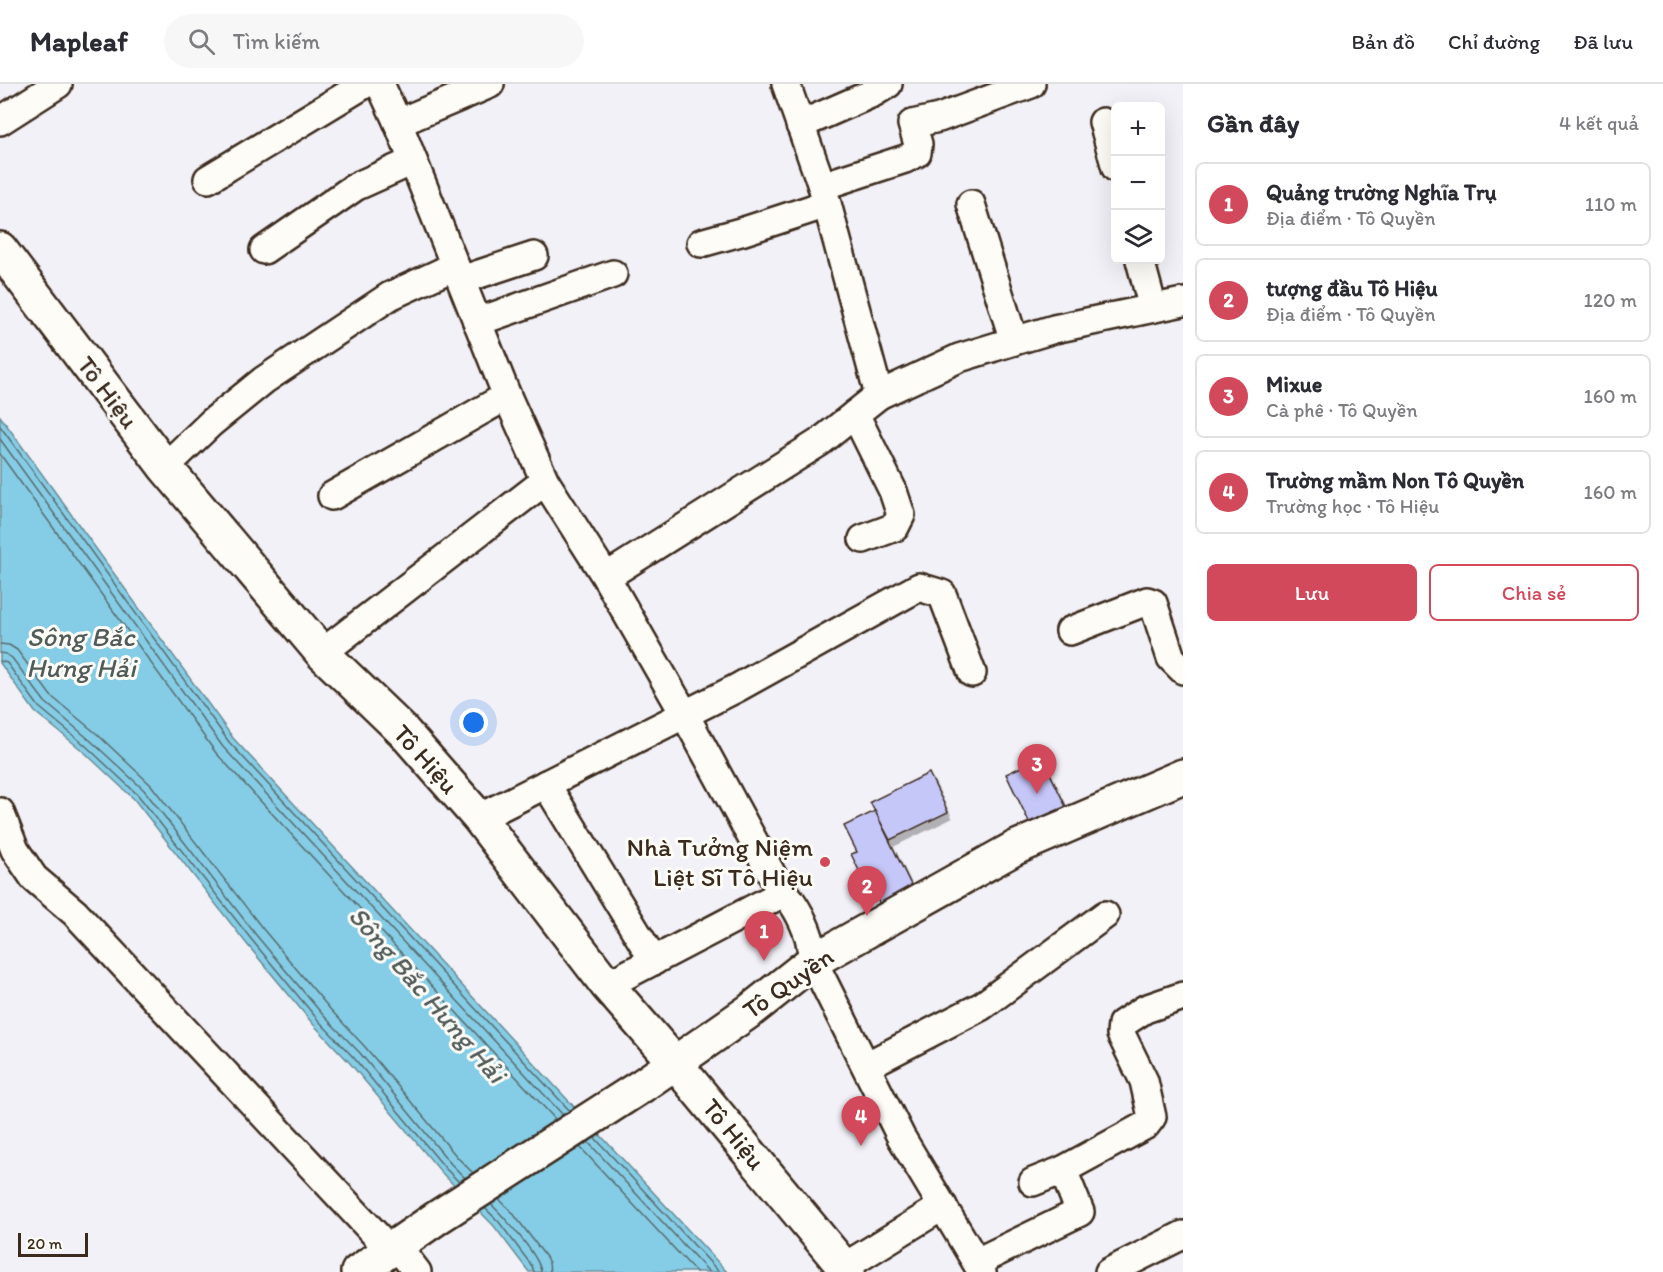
<!DOCTYPE html>
<html lang="vi">
<head>
<meta charset="utf-8">
<style>
  :root { --surface:#fff; --page:#f7f7f7; --text:#2b2b33; --muted:#7c7c81; --line:#e1e1e2; --accent:#d1495b }
  body { margin:0; font-family:Itim,sans-serif; background:var(--page); color:var(--text) }
  .controls { position:absolute; right:18px; top:18px; display:grid; overflow:hidden; border-radius:9px; box-shadow:0 6px 24px #0002 }
  .controls button { width:54px; height:54px; display:grid; place-items:center; padding:0; border:0; border-bottom:2px solid var(--line); background:var(--surface); color:var(--text); font:30px sans-serif }
  .scale { position:absolute; left:18px; bottom:15px; width:70px; box-sizing:border-box; padding-left:6px; border:3px solid #3b2a1e; border-top:0; font-size:16px; line-height:21px; white-space:nowrap; color:#3b2a1e; -webkit-text-stroke:4px #fdfcf7; paint-order:stroke }
  .you { position:absolute; left:474px; top:639px; width:21px; height:21px; margin:-15px; border:4px solid #fff; border-radius:50%; background:#1a73e8; box-shadow:0 0 0 9px #1a73e833 }
  .badge { display:grid; place-items:center; width:39px; height:39px; border-radius:50%; background:var(--accent); color:#fff; font-size:20px; font-weight:700 }
  .pin { position:absolute; translate:-50% -50px; filter:drop-shadow(0 2px 3px #0008) }
  .pin::after { content:''; position:absolute; top:32px; width:21px; height:18px; background:inherit; clip-path:polygon(0 0,100% 0,50% 100%) }
  .list { margin:0; padding:0; list-style:none }
  h2 { display:flex; justify-content:space-between; align-items:center; height:78px; margin:0; padding:0 24px; font-size:26px }
  h2 small { font-size:20px; font-weight:400; color:var(--muted) }
  .list li { display:grid; grid-template-columns:39px 1fr auto; gap:18px; align-items:center; box-sizing:border-box; height:84px; margin:0 12px 12px; padding:0 12px; border:2px solid var(--line); border-radius:9px }
  .list b { display:block; font-size:22px; white-space:nowrap }
  .list p { margin:0; font-size:20px; white-space:nowrap; color:var(--muted) }
  .list em { font-size:20px; font-style:normal; color:var(--muted) }
  .actions { display:flex; gap:12px; padding:18px 24px }
  .actions a { flex:1; padding:14px 0; border:2px solid var(--accent); border-radius:9px; text-align:center; font-size:21px; color:var(--accent) }
  .actions .main { background:var(--accent); color:#fff }
  .icon { flex:none; width:33px; height:33px; fill:none; stroke:currentColor; stroke-width:2; stroke-linecap:round; stroke-linejoin:round }
  .map { position:relative; flex:none; width:1183px; height:1188px; overflow:hidden }
  header { display:flex; align-items:center; gap:36px; box-sizing:border-box; height:84px; padding:0 30px; background:var(--surface); border-bottom:2px solid var(--line) }
  header strong { font-size:28px }
  nav { display:flex; gap:33px; margin-inline-start:auto; font-size:21px }
  .search { width:420px; height:54px; background:var(--page); display:flex; align-items:center; gap:15px; box-sizing:border-box; padding:0 21px; border-radius:33px; color:var(--muted); font-size:22px }
  main { display:flex }
  aside { flex:1; background:var(--surface) }
  .map>svg:first-child { display:block }
  .water { fill:#85cde6; stroke:#678c96; stroke-width:1.5 }
  .lines { fill:none; stroke-linecap:round; stroke-linejoin:round }
  .shore { stroke:#596b6e; stroke-width:1.5 }
  .building { fill:#c6c7f9; stroke:#3b2a1e; stroke-width:1.5; filter:url(#shadow) }
  .minor-casing { stroke:#3b2a1e; stroke-width:32 }
  .secondary-casing { stroke:#3b2a1e; stroke-width:38 }
  .minor { stroke:#fdfcf7; stroke-width:27 }
  .secondary { stroke:#fdfcf7; stroke-width:33 }
  .poi-dot { fill:#d1495b; stroke:#fdfcf7; stroke-width:2 }
  .labels { text-anchor:middle; dominant-baseline:central; stroke-width:6; stroke-linejoin:round; paint-order:stroke }
  .street-label { font-size:26px; fill:#3b2a1e; stroke:#fdfcf7 }
  .poi-label { font-size:26px; fill:#3b2a1e; stroke:#fdfcf7; text-anchor:end }
  .water-label { font-size:27px; font-style:italic; fill:#515b5a; stroke:#fdfcf7 }
</style>
</head>
<body>
<header>
<strong>Mapleaf</strong>
<div class="search"><svg class="icon" aria-label="search" viewBox="0 0 24 24"><circle cx="10" cy="10" r="6"/><path d="M15 15l6 6"/></svg>Tìm kiếm</div>
<nav><a>Bản đồ</a><a>Chỉ đường</a><a>Đã lưu</a></nav>
</header>
<main>
<div class="map">
<svg width="1183" height="1188" viewBox="0 0 1183 1188">
  <defs>
    <filter id="shadow"><feDropShadow dx="3.5" dy="6" stdDeviation="0" flood-color="#0004"/></filter>
  </defs>
  <rect width="100%" height="100%" fill="#f2f1f7"/>
  <filter id="ink" filterUnits="userSpaceOnUse"><feTurbulence type="fractalNoise" baseFrequency=".0167" numOctaves="2"/><feDisplacementMap in="SourceGraphic" scale="12" xChannelSelector="R" yChannelSelector="G"/><feConvolveMatrix kernelMatrix="1 2 1 2 8 2 1 2 1" color-interpolation-filters="sRGB"/></filter>
  <g filter="url(#ink)">
    <path class="water" d="M0,332L233,654L727,1188H529L494,1142L442,1089L349,978L313,940L246,859L134,715L83,667L35,628L0,579Z"/>
    <g class="lines">
      <g class="shore">
        <path d="M0,342L229,658L570,1027"/>
        <path d="M0,355L223,663L563,1031"/>
        <path d="M0,370L216,669L556,1036"/>
        <path d="M0,560L9,561L17,566L51,612L97,650L151,701L263,845L330,925L366,964L458,1074L473,1089"/>
        <path d="M0,569L6,570L12,574L45,618L91,657L144,706L256,851L323,931L360,969L451,1080L465,1094"/>
        <path d="M0,577L7,579L39,623L86,662L138,711L251,855L318,936L354,974L446,1085L459,1098"/>
        <path d="M595,1054L719,1188"/>
        <path d="M588,1058L709,1188"/>
        <path d="M580,1063L696,1188"/>
        <path d="M499,1115L512,1128L546,1173L549,1179L550,1188"/>
        <path d="M491,1120C503,1132 540,1172 541,1188"/>
        <path d="M485,1124L499,1138L532,1182L534,1188"/>
      </g>
    </g>
    <g class="building">
      <path d="M1042,673L1069,729L1033,746L1006,690Z"/>
      <path d="M929,689L948,728L890,756L870,718Z"/>
      <path d="M875,727L915,809L882,825L871,801L867,803L851,770L857,768L844,742Z"/>
    </g>
    <g class="lines">
      <defs>
        <g id="minor">
          <path d="M380,0L398,39L507,312L545,397L606,493L685,631L778,802C792,815 803,835 809,853C811,861 812,869 813,877L901,1053L982,1188"/>
          <path d="M786,0L823,105L879,311"/>
          <path d="M0,37L58,0"/>
          <path d="M1103,38L1116,84"/>
          <path d="M398,39L490,0"/>
          <path d="M800,41L873,9L888,0"/>
          <path d="M208,95L365,0"/>
          <path d="M822,102L905,75L917,69L918,60L912,40L939,34L1031,0"/>
          <path d="M971,120L1014,257"/>
          <path d="M701,159L744,147L827,120"/>
          <path d="M264,166L355,103L413,77"/>
          <path d="M1140,176L1153,224"/>
          <path d="M461,196L534,172"/>
          <path d="M477,238L613,190"/>
          <path d="M855,330L893,407L901,431L895,443L863,455"/>
          <path d="M165,383L211,339L264,296L390,212L455,182"/>
          <path d="M332,412L507,312"/>
          <path d="M606,493L820,358L879,311L959,274L1014,257L1054,245L1183,218"/>
          <path d="M1070,547L1147,517L1153,519L1171,574L1183,586"/>
          <path d="M322,569L545,397"/>
          <path d="M546,700L654,877"/>
          <path d="M0,728L15,766L34,794L75,829L390,1166"/>
          <path d="M479,734L737,604L919,503L942,510L972,589"/>
          <path d="M607,901L785,808"/>
          <path d="M866,982L982,922L1105,831"/>
          <path d="M1033,1098L1063,1086"/>
          <path d="M397,1162L417,1188"/>
          <path d="M977,1178L1080,1128L1063,1086L1146,1041L1152,1033L1144,997L1121,950L1122,940L1145,925L1183,912"/>
          <path d="M844,1183L943,1122"/>
          <path d="M1109,1188L1183,1151"/>
        </g>
        <g id="secondary">
          <path d="M0,165L165,383L322,569L403,647L479,734L607,901L674,978L848,1188"/>
          <path d="M358,1188L438,1133L643,1001L751,926L813,877L1015,764L1183,692"/>
        </g>
      </defs>
      <use href="#minor" class="minor-casing"/>
      <use href="#secondary" class="secondary-casing"/>
      <use href="#minor" class="minor"/>
      <use href="#secondary" class="secondary"/>
    </g>
  </g>
  <circle class="poi-dot" cx="825" cy="778" r="6"/>
  <g class="labels">
    <g class="street-label">
      <text transform="translate(108 308) rotate(53)">Tô Hiệu</text>
      <text transform="translate(426 675) rotate(48)">Tô Hiệu</text>
      <text transform="translate(788 899) rotate(-35)">Tô Quyền</text>
      <text transform="translate(734 1050) rotate(51)">Tô Hiệu</text>
    </g>
    <g class="poi-label">
      <text x="813" y="763">Nhà Tưởng Niệm<tspan x="813" dy="30">Liệt Sĩ Tô Hiệu</tspan></text>
    </g>
    <g class="water-label">
      <text x="81" y="552">Sông Bắc<tspan x="81" dy="31">Hưng Hải</tspan></text>
      <text transform="translate(428 910) rotate(49)">Sông Bắc Hưng Hải</text>
    </g>
  </g>
</svg>
<div class="controls">
<button>+</button>
<button>−</button>
<button><svg class="icon" aria-label="layers" viewBox="0 0 24 24"><path d="M12 4l9 5-9 5-9-5zM3 14l9 5 9-5"/></svg></button>
</div>
<div class="scale">20 m</div>
<div class="you"></div>
<div class="pin badge" style="left:764px;top:877px">1</div>
<div class="pin badge" style="left:867px;top:832px">2</div>
<div class="pin badge" style="left:1037px;top:710px">3</div>
<div class="pin badge" style="left:861px;top:1062px">4</div>
</div>
<aside>
<h2>Gần đây<small>4 kết quả</small></h2>
<ul class="list">
<li><span class="badge">1</span><div><b>Quảng trường Nghĩa Trụ</b><p>Địa điểm · Tô Quyền</p></div><em>110 m</em></li>
<li><span class="badge">2</span><div><b>tượng đầu Tô Hiệu</b><p>Địa điểm · Tô Quyền</p></div><em>120 m</em></li>
<li><span class="badge">3</span><div><b>Mixue</b><p>Cà phê · Tô Quyền</p></div><em>160 m</em></li>
<li><span class="badge">4</span><div><b>Trường mầm Non Tô Quyền</b><p>Trường học · Tô Hiệu</p></div><em>160 m</em></li>
</ul>
<div class="actions"><a class="main">Lưu</a><a>Chia sẻ</a></div>
</aside>
</main>
</body>
</html>
